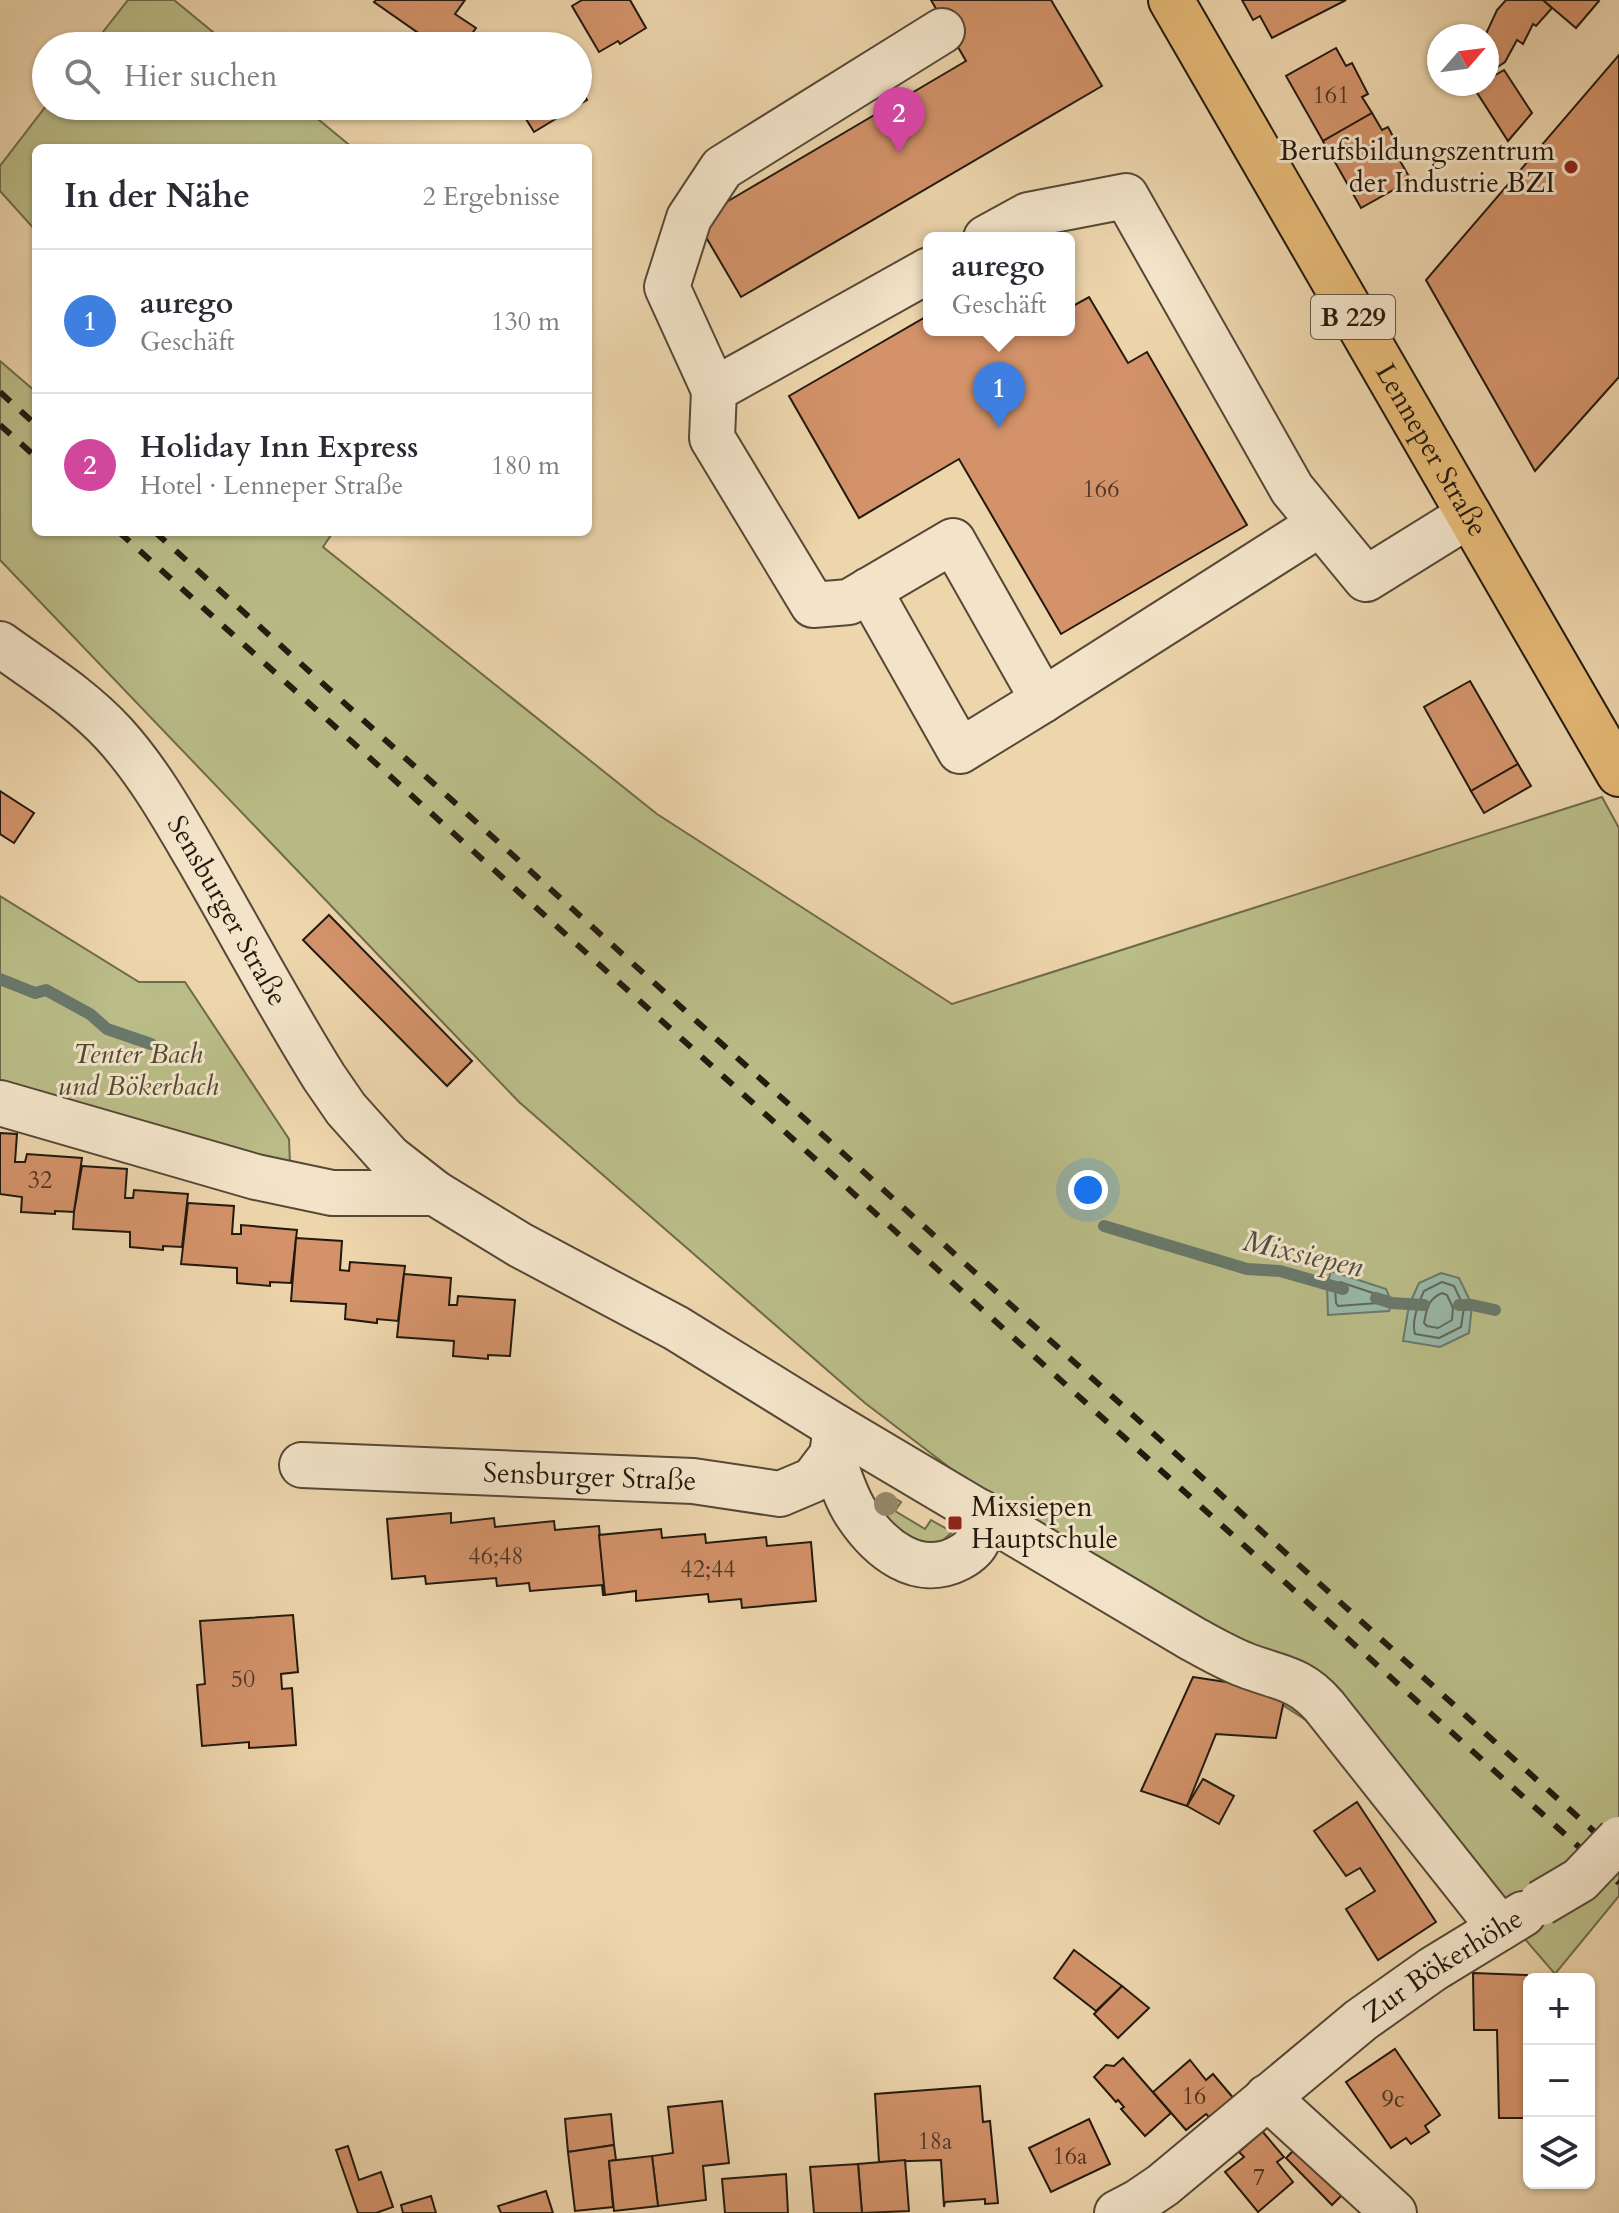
<!DOCTYPE html>
<html lang="de">
<head>
<meta charset="utf-8">
<style>
  :root { --surface:#fff; --page:#f7f7f7; --text:#2b2b33; --muted:#7c7c81; --line:#e1e1e2; --accent:#2563eb }
  body { margin:0; font-family:Cardo,serif; background:var(--page); color:var(--text) }
  .controls { position:absolute; right:24px; bottom:24px; display:grid; overflow:hidden; border-radius:12px; box-shadow:0 2px 6px #0004 }
  .controls button { width:72px; height:72px; display:grid; place-items:center; padding:0; border:0; border-bottom:2px solid var(--line); background:var(--surface); color:var(--text); font:40px sans-serif }
  .compass { position:absolute; left:1427px; top:24px; width:72px; height:72px; border-radius:50%; background:var(--surface); box-shadow:0 2px 6px #0004; rotate:62deg }
  .you { position:absolute; left:1088px; top:1190px; width:28px; height:28px; margin:-20px; border:6px solid #fff; border-radius:50%; background:#1a73e8; box-shadow:0 0 0 12px #1a73e833 }
  .badge { display:grid; place-items:center; width:52px; height:52px; border-radius:50%; background:var(--accent); color:#fff; font-size:26px; font-weight:700 }
  .pin { position:absolute; translate:-50% -66px; filter:drop-shadow(0 2px 4px #0008) }
  .pin::after { content:''; position:absolute; top:42px; width:28px; height:24px; background:inherit; clip-path:polygon(0 0,100% 0,50% 100%) }
  .popup { position:absolute; left:923px; top:232px; width:152px; height:104px; box-sizing:border-box; display:grid; place-content:center; border-radius:12px; background:var(--surface); filter:drop-shadow(0 2px 6px #0005); font-size:26px; white-space:nowrap; color:var(--muted) }
  .popup b { font-size:30px; color:var(--text) }
  .popup::after { content:''; position:absolute; left:50%; top:100%; margin-left:-16px; border:16px solid transparent; border-top-color:var(--surface) }
  .list { margin:0; padding:0; list-style:none }
  h2 { display:flex; justify-content:space-between; align-items:center; height:104px; margin:0; padding:0 32px; font-size:34px }
  h2 small { font-size:26px; font-weight:400; color:var(--muted) }
  .list li { display:grid; grid-template-columns:52px 1fr auto; gap:24px; align-items:center; box-sizing:border-box; height:144px; padding:0 32px; border-top:2px solid var(--line) }
  .list b { display:block; font-size:30px; white-space:nowrap }
  .list p { margin:0; font-size:26px; white-space:nowrap; color:var(--muted) }
  .list em { font-size:26px; font-style:normal; color:var(--muted) }
  .icon { flex:none; width:44px; height:44px; fill:none; stroke:currentColor; stroke-width:2; stroke-linecap:round; stroke-linejoin:round }
  .map { position:relative; flex:none; width:1619px; height:2213px; overflow:hidden }
  .search { position:absolute; background:var(--surface); box-shadow:0 2px 6px #0004; left:32px; top:32px; width:560px; height:88px; display:flex; align-items:center; gap:20px; box-sizing:border-box; padding:0 28px; border-radius:44px; color:var(--muted); font-size:30px }
  .panel { position:absolute; background:var(--surface); box-shadow:0 2px 6px #0004; left:32px; top:144px; width:560px; height:392px; border-radius:12px }
  .map>svg:first-child { display:block }
  .green { fill:#babd88; stroke:#6e6b4b; stroke-width:2 }
  .water { fill:#99b9aa; stroke:#69796c; stroke-width:2 }
  .lines { fill:none; stroke-linecap:round; stroke-linejoin:round }
  .shore { stroke:#5e695c; stroke-width:2 }
  .stream { stroke:#69796c; stroke-width:12 }
  .building { fill:#d39269; stroke:#22190e; stroke-width:2 }
  .minor-casing { stroke:#554836; stroke-width:48 }
  .major-casing { stroke:#22190e; stroke-width:48 }
  .minor { stroke:#f3e4c9; stroke-width:44 }
  .major { stroke:#e6ba76; stroke-width:44 }
  .rail { stroke:#22190e; stroke-width:6; stroke-dasharray:14 14; stroke-linecap:butt }
  .minor-bridge-casing { stroke:#554836; stroke-width:48; stroke-linecap:butt }
  .minor-bridge { stroke:#f3e4c9; stroke-width:44 }
  .tree { fill:#978969 }
  .poi-dot { fill:#8f2418; stroke:#f3e4c9; stroke-width:3 }
  .labels { text-anchor:middle; dominant-baseline:central; stroke-width:6; stroke-linejoin:round; paint-order:stroke }
  .number-label { font-size:24px; fill:#4e3725 }
  .shield { fill:#f3e4c9; stroke:#615646; stroke-width:2 }
  .shield-label { font-size:26px; font-weight:bold; fill:#22190e }
  .poi-label { font-size:28px; fill:#22190e; stroke:#f3e4c9; text-anchor:end }
  .street-label { font-size:28px; fill:#22190e; stroke:#f3e4c9 }
  .park-label { font-size:28px; font-style:italic; fill:#504a33; stroke:#f3e4c9 }
  .water-label { font-size:30px; font-style:italic; fill:#4c5145; stroke:#f3e4c9 }
</style>
</head>
<body>
<div class="map">
<svg width="1619" height="2213" viewBox="0 0 1619 2213">
  <rect width="100%" height="100%" fill="#edd5ac"/>
  <filter id="stains"><feTurbulence type="fractalNoise" baseFrequency=".0025" numOctaves="4"/><feColorMatrix values="0 0 0 0 .2 0 0 0 0 .09 0 0 0 0 .02 0 0 0 .5 -.17"/></filter>
  <radialGradient id="worn" r=".72"><stop offset=".6" stop-color="#630" stop-opacity="0"/><stop offset="1" stop-color="#630" stop-opacity=".3"/></radialGradient>
  <g class="green">
    <path d="M128,0H174L230,46H92Z"/>
    <path d="M46,106H302L353,148H36V231L0,191V166Z"/>
    <path d="M0,361L36,392V532H333L323,547L657,814L952,1004L1602,797L1619,828V1896L1555,1974L1375,1765L1135,1609L865,1403L519,1102L0,560Z"/>
    <path d="M0,896L139,982H185L289,1139L291,1188L0,1121Z"/>
    <path d="M886,1493L901,1502L895,1511L925,1529L931,1520L952,1532L938,1545L902,1539L872,1502Z"/>
  </g>
  <g class="water">
    <path d="M1331,1271L1386,1289L1392,1303L1389,1311L1328,1315L1327,1285Z"/>
    <path d="M1441,1273L1459,1278L1472,1305L1469,1333L1440,1347L1403,1341L1409,1305L1419,1283Z"/>
  </g>
  <g class="lines">
    <g class="shore">
      <path d="M1340,1282L1379,1295L1381,1301L1378,1303L1338,1306L1336,1303L1335,1286Z"/>
      <path d="M1442,1282L1454,1286L1464,1307L1461,1327L1439,1338L1415,1334C1411,1321 1418,1304 1424,1291Z"/>
      <path d="M1442,1293L1447,1295L1453,1308L1452,1320L1438,1328L1427,1326L1424,1323C1427,1308 1428,1299 1442,1293Z"/>
    </g>
    <g class="stream">
      <path d="M0,979L35,993L46,990L90,1014L107,1029L151,1044"/>
      <path d="M1104,1226L1247,1269L1280,1271L1343,1289"/>
      <path d="M1376,1298L1392,1303L1424,1305"/>
      <path d="M1459,1305H1472L1495,1310"/>
    </g>
  </g>
  <g class="building">
    <path d="M376,0H465L455,14L476,28L463,46H432L434,44L374,2Z"/>
    <path d="M582,0H630L646,28L620,44L618,41L599,52L572,6Z"/>
    <path d="M931,0H1051L1102,86L741,297L696,220L966,61Z"/>
    <path d="M1242,0H1346L1272,38L1260,16L1253,20Z"/>
    <path d="M1506,0H1543L1552,8L1536,26L1533,24L1523,44L1517,40L1505,62L1487,74V36H1485L1497,10Z"/>
    <path d="M1543,0H1598L1599,1L1576,28Z"/>
    <path d="M1336,48L1346,66L1352,63L1368,94L1362,97L1372,113L1323,141L1286,76Z"/>
    <path d="M1619,55V377L1535,471L1426,280Z"/>
    <path d="M1504,70L1532,113L1508,141L1474,88L1481,84H1487V80Z"/>
    <path d="M578,85L587,100L534,132L518,106H578Z"/>
    <path d="M1372,113L1382,130L1388,127L1404,157L1399,159L1411,180L1361,208L1323,141Z"/>
    <path d="M1089,297L1128,363L1147,352L1247,525L1061,634L959,459L859,518L789,396L929,315V330H1069V308Z"/>
    <path d="M1470,681L1518,764L1471,791L1424,707Z"/>
    <path d="M1518,764L1531,786L1484,813L1471,791Z"/>
    <path d="M0,791L34,813L14,843L0,834Z"/>
    <path d="M329,915L472,1061L447,1086L303,940Z"/>
    <path d="M0,1133L17,1134L15,1162H25L27,1154L82,1158L74,1212L55,1211V1214L21,1212L22,1197L0,1194Z"/>
    <path d="M82,1166L127,1169L125,1198H133L134,1190L188,1194L182,1247L163,1246V1250L130,1247V1232L73,1229L74,1212Z"/>
    <path d="M188,1203L234,1206L232,1234H241V1225L297,1230L291,1283L270,1282V1286L237,1283V1268L181,1264Z"/>
    <path d="M296,1238L342,1241L340,1270L349,1271L350,1262L405,1266L398,1321L377,1319V1323L345,1319L346,1304L291,1301Z"/>
    <path d="M404,1274L451,1278L449,1305H457L458,1296L515,1300L510,1356L488,1355V1359L453,1356L454,1341L397,1337Z"/>
    <path d="M451,1513V1523L494,1518L495,1527L554,1521L555,1530L599,1526L605,1595H603L602,1585L530,1591L529,1583L497,1586L496,1578L426,1584L425,1576L392,1579L387,1519Z"/>
    <path d="M661,1529L662,1538L705,1534L706,1543L766,1537L767,1546L811,1542L816,1601L742,1608L741,1599L709,1602L708,1594L636,1601V1591L605,1595L599,1535Z"/>
    <path d="M293,1615L298,1672L281,1674L282,1689L292,1688L296,1745L249,1748V1742L202,1746L197,1685L205,1684L200,1621Z"/>
    <path d="M1193,1677L1286,1691L1276,1738L1216,1734L1187,1806L1141,1791Z"/>
    <path d="M1203,1779L1234,1796L1219,1824L1187,1806Z"/>
    <path d="M1357,1802L1436,1922L1378,1960L1346,1909L1375,1891L1360,1868L1346,1876L1314,1831Z"/>
    <path d="M1074,1950L1122,1986L1096,2011L1054,1978Z"/>
    <path d="M1473,1973L1527,1975V2010H1529V2118H1499L1497,2030H1474Z"/>
    <path d="M1122,1986L1149,2008L1118,2038L1094,2014Z"/>
    <path d="M1395,2049L1440,2115L1425,2126L1429,2132L1411,2144L1406,2138L1391,2148L1346,2082Z"/>
    <path d="M1123,2058L1171,2113L1145,2136L1121,2109L1124,2107L1118,2100L1116,2102L1094,2077L1106,2065L1114,2066Z"/>
    <path d="M1190,2060L1206,2080L1213,2074L1235,2100L1212,2120L1206,2114L1186,2130L1153,2092Z"/>
    <rect x="1589" y="2077" width="5" height="41"/>
    <path d="M980,2086L983,2122L990,2121L998,2203L985,2204V2199L945,2202L944,2207L941,2160L879,2162L875,2094Z"/>
    <path d="M722,2101L729,2163L703,2166L706,2200L658,2206L652,2156L673,2153L668,2107Z"/>
    <path d="M611,2114L614,2145L568,2152L565,2119Z"/>
    <path d="M1089,2119L1110,2164L1051,2192L1029,2148Z"/>
    <path d="M1262,2131L1284,2157L1277,2162L1293,2182L1258,2212L1225,2172L1244,2157L1239,2152Z"/>
    <path d="M614,2145L616,2160L609,2161L613,2207L575,2211L568,2152Z"/>
    <path d="M348,2146L359,2180L381,2172L393,2207L376,2213H358L336,2150Z"/>
    <path d="M1298,2146L1344,2193L1332,2205L1286,2158Z"/>
    <path d="M652,2156L658,2206L614,2211L609,2161Z"/>
    <path d="M905,2160L909,2211L862,2213L858,2164Z"/>
    <path d="M858,2164L862,2213H814L810,2167Z"/>
    <path d="M786,2174L788,2213H725L722,2179Z"/>
    <path d="M546,2191L553,2213H501L498,2206Z"/>
    <path d="M431,2196L436,2213H403L401,2205Z"/>
  </g>
  <g class="lines">
    <defs>
      <g id="minor">
        <path d="M986,238L1028,215L1126,196L1292,489L1366,579L1469,515"/>
        <path d="M929,270L714,390L712,438L813,605L849,602L953,541L1043,700L1320,524"/>
        <path d="M714,390L667,287L689,218L722,168L942,31"/>
        <path d="M869,590L960,751L1043,700"/>
        <path id="s1" d="M0,644C40,673 81,698 114,734C147,770 172,814 196,855C239,929 279,1005 324,1077L346,1109L389,1157L435,1193L520,1245L676,1328L836,1427L1193,1639C1210,1648 1227,1658 1245,1665C1278,1678 1299,1677 1324,1706L1500,1928"/>
        <path d="M0,1103L256,1177L332,1193H435"/>
        <path d="M832,1455C839,1475 845,1496 856,1513C879,1548 917,1580 959,1558C981,1546 981,1535 980,1512"/>
        <path id="s2" d="M302,1465L693,1481L780,1494L813,1480L832,1455L836,1427"/>
        <path d="M1267,2097L1394,2213"/>
        <path id="s3" d="M1117,2213L1138,2202L1163,2185L1361,2020L1433,1969L1523,1914"/>
      </g>
      <g id="major">
        <path id="s4" d="M1171,0L1619,774"/>
      </g>
    </defs>
    <use href="#minor" class="minor-casing"/>
    <use href="#major" class="major-casing"/>
    <use href="#minor" class="minor"/>
    <use href="#major" class="major"/>
    <g class="rail">
      <path d="M0,392L36,425"/>
      <path d="M0,425L36,457"/>
      <path d="M119,532L1619,1883"/>
      <path d="M155,532L1619,1854"/>
    </g>
    <defs>
      <path id="minor-bridge" d="M1541,1903L1580,1880L1619,1839"/>
    </defs>
    <use href="#minor-bridge" class="minor-bridge-casing"/>
    <use href="#minor-bridge" class="minor-bridge"/>
  </g>
  <circle class="tree" cx="886" cy="1504" r="12"/>
  <g class="poi-dot">
    <circle cx="1571" cy="167" r="8"/>
    <rect x="947" y="1515" width="16" height="16" rx="4"/>
  </g>
  <g class="labels">
    <g class="number-label">
      <text x="1331" y="95">161</text>
      <text x="1101" y="489">166</text>
      <text x="40" y="1180">32</text>
      <text x="496" y="1556">46;48</text>
      <text x="708" y="1569">42;44</text>
      <text x="243" y="1679">50</text>
      <text x="1194" y="2096">16</text>
      <text x="1393" y="2099">9c</text>
      <text x="935" y="2141">18a</text>
      <text x="1070" y="2156">16a</text>
      <text x="1259" y="2177">7</text>
    </g>
    <rect class="shield" x="1311" y="295" width="84" height="44" rx="6"/>
    <g class="shield-label">
      <text x="1353" y="317">B 229</text>
    </g>
    <g class="poi-label">
      <text x="1555" y="151">Berufsbildungszentrum<tspan x="1555" dy="32">der Industrie BZI</tspan></text>
      <text x="971" y="1507" text-anchor="start">Mixsiepen<tspan x="971" dy="32">Hauptschule</tspan></text>
    </g>
    <g class="street-label">
      <text stroke="none"><textPath href="#s4" startOffset="520">Lenneper Straße</textPath></text>
      <text stroke="none"><textPath href="#s1" startOffset="356">Sensburger Straße</textPath></text>
      <text stroke="none"><textPath href="#s2" startOffset="288">Sensburger Straße</textPath></text>
      <text stroke="none"><textPath href="#s3" startOffset="410">Zur Bökerhöhe</textPath></text>
    </g>
    <g class="park-label">
      <text x="138" y="1054">Tenter Bach<tspan x="138" dy="32">und Bökerbach</tspan></text>
    </g>
    <g class="water-label">
      <text transform="translate(1303 1254) rotate(13)">Mixsiepen</text>
    </g>
  </g>
  <rect width="100%" height="100%" filter="url(#stains)"/>
  <rect width="100%" height="100%" fill="url(#worn)"/>
</svg>
<div class="controls">
<button>+</button>
<button>−</button>
<button><svg class="icon" aria-label="layers" viewBox="0 0 24 24"><path d="M12 4l9 5-9 5-9-5zM3 14l9 5 9-5"/></svg></button>
</div>
<svg class="compass" viewBox="-18 -18 36 36"><path d="M0-13l5 13h-10z" fill="#e53935"/><path d="M0 13l5-13h-10z" fill="#7c7c81"/></svg>
<div class="you"></div>
<div class="pin badge" style="left:999px;top:428px;background:#3f7fe0">1</div>
<div class="popup"><b>aurego</b>Geschäft</div>
<div class="pin badge" style="left:899px;top:153px;background:#d1479c">2</div>
<div class="search"><svg class="icon" aria-label="search" viewBox="0 0 24 24"><circle cx="10" cy="10" r="6"/><path d="M15 15l6 6"/></svg>Hier suchen</div>
<section class="panel">
<h2>In der Nähe<small>2 Ergebnisse</small></h2>
<ul class="list">
<li><span class="badge" style="background:#3f7fe0">1</span><div><b>aurego</b><p>Geschäft</p></div><em>130 m</em></li>
<li><span class="badge" style="background:#d1479c">2</span><div><b>Holiday Inn Express</b><p>Hotel · Lenneper Straße</p></div><em>180 m</em></li>
</ul>
</section>
</div>
</body>
</html>
